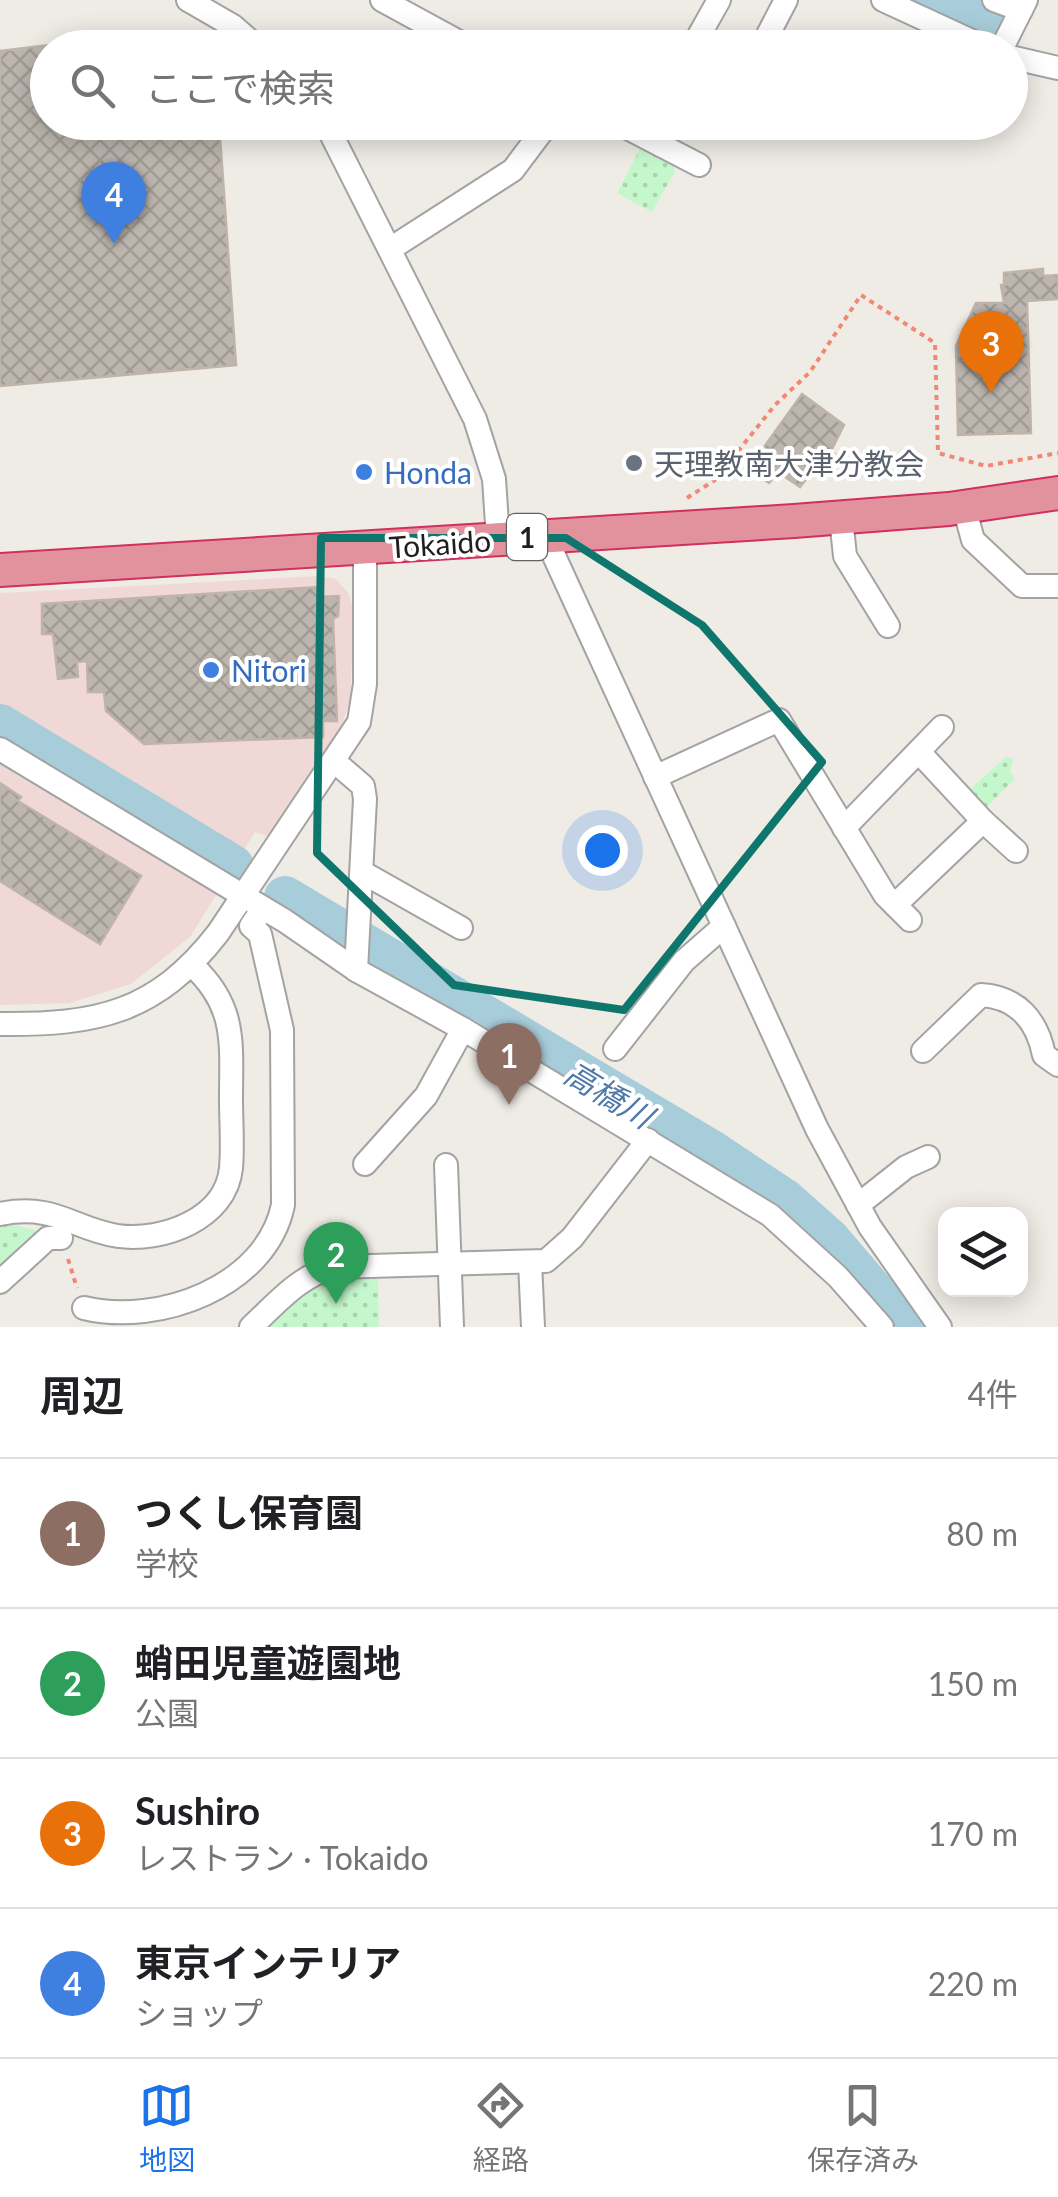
<!DOCTYPE html>
<html lang="ja">
<head>
<meta charset="utf-8">
<style>
  :root { --surface:#fff; --page:#f2f2f2; --text:#202124; --muted:#757577; --line:#e0e0e0; --accent:#1a73e8 }
  body { margin:0; font-family:Lato,"Noto Sans JP",sans-serif; background:var(--page); color:var(--text) }
  .controls { position:absolute; right:30px; bottom:30px; display:grid; overflow:hidden; border-radius:20px; box-shadow:0 5px 25px #0003 }
  .controls button { width:90px; height:90px; display:grid; place-items:center; padding:0; border:0; border-bottom:2px solid var(--line); background:var(--surface); color:var(--text); font:50px sans-serif }
  .you { position:absolute; left:602px; top:850px; width:35px; height:35px; margin:-25px; border:8px solid #fff; border-radius:50%; background:#1a73e8; box-shadow:0 0 0 15px #1a73e833 }
  .badge { display:grid; place-items:center; width:65px; height:65px; border-radius:50%; background:var(--accent); color:#fff; font-size:32px; font-weight:700 }
  .pin { position:absolute; translate:-50% -82px; filter:drop-shadow(0 2px 5px #0008) }
  .pin::after { content:''; position:absolute; top:52px; width:35px; height:30px; background:inherit; clip-path:polygon(0 0,100% 0,50% 100%) }
  .list { margin:0; padding:0; list-style:none }
  h2 { display:flex; justify-content:space-between; align-items:center; height:130px; margin:0; padding:0 40px; font-size:42px }
  h2 small { font-size:32px; font-weight:400; color:var(--muted) }
  .list li { display:grid; grid-template-columns:65px 1fr auto; gap:30px; align-items:center; box-sizing:border-box; height:150px; padding:0 40px; border-top:2px solid var(--line) }
  .list b { display:block; font-size:38px; white-space:nowrap }
  .list p { margin:0; font-size:32px; white-space:nowrap; color:var(--muted) }
  .list em { font-size:32px; font-style:normal; color:var(--muted) }
  .icon { flex:none; width:55px; height:55px; fill:none; stroke:currentColor; stroke-width:2; stroke-linecap:round; stroke-linejoin:round }
  .map { position:relative; flex:none; width:1058px; height:1327px; overflow:hidden }
  .search { position:absolute; background:var(--surface); box-shadow:0 5px 25px #0003; left:30px; right:30px; top:30px; height:110px; display:flex; align-items:center; gap:25px; box-sizing:border-box; padding:0 35px; border-radius:55px; color:var(--muted); font-size:38px }
  .sheet { height:730px; background:var(--surface) }
  nav { display:flex; justify-content:space-around; align-items:center; box-sizing:border-box; height:140px; border-top:2px solid var(--line); background:var(--surface); font-size:28px; color:var(--muted) }
  nav a { display:grid; justify-items:center; gap:5px }
  nav .on { color:var(--accent) }
  .map>svg:first-child { display:block }
  .commercial { fill:#efd8d6 }
  .park { fill:url(#park-dots) }
  .lines { fill:none; stroke-linecap:round; stroke-linejoin:round }
  .river { stroke:#a8cdda; stroke-width:42 }
  .building { fill:url(#building-cross-hatch); stroke:#c0b4a9; stroke-width:2.5 }
  .minor-casing { stroke:#a3a3a3; stroke-width:26 }
  .highway-casing { stroke:#d22e5e; stroke-width:36 }
  .path { stroke:#f28773; stroke-width:4; stroke-dasharray:5 5; stroke-linecap:butt }
  .minor { stroke:#fff; stroke-width:22 }
  .highway { stroke:#e2929d; stroke-width:32 }
  .marked { fill:none; stroke:#0f766e; stroke-width:8; stroke-linejoin:round }
  .worship-dot { fill:#6b7280; stroke:#fff; stroke-width:4 }
  .shop-dot { fill:#3f7fe0; stroke:#fff; stroke-width:4 }
  .labels { text-anchor:middle; dominant-baseline:central; stroke-width:8; stroke-linejoin:round; paint-order:stroke }
  .shield { fill:#fff; stroke:#626262; stroke-width:2.5 }
  .shield-label { font-size:28px; font-weight:bold; fill:#1f1f1f }
  .worship-label { font-size:30px; fill:#5b616d; stroke:#fff; text-anchor:start }
  .shop-label { font-size:30px; fill:#366cbe; stroke:#fff; text-anchor:start }
  .street-label { font-size:30px; fill:#1f1f1f; stroke:#fff }
  .water-label { font-size:32px; font-style:italic; fill:#5079aa; stroke:#fff }
</style>
</head>
<body>
<div class="map">
<svg width="1058" height="1327" viewBox="0 0 1058 1327">
  <defs>
    <pattern id="park-dots" width="8" height="8" patternUnits="userSpaceOnUse" patternTransform="scale(2.5)"><rect width="8" height="8" fill="#c5f7cc"/><path d="M2 2h.1M6 6h.1" fill="none" stroke="#a9d3af" stroke-width="1.8" stroke-linecap="round"/></pattern>
    <pattern id="building-cross-hatch" width="8" height="8" patternUnits="userSpaceOnUse" patternTransform="scale(2.5)"><rect width="8" height="8" fill="#bcb6af"/><path d="M0 0l8 8M0 8l8-8" fill="none" stroke="#a19c96"/></pattern>
  </defs>
  <rect width="100%" height="100%" fill="#efece6"/>
  <path class="commercial" d="M320,576L336,579L349,594L354,615L350,701L340,730L269,837L255,832L190,937L131,984L70,1003L0,1005V593Z"/>
  <g class="park">
    <path d="M640,148L673,164L675,171L652,212L617,193Z"/>
    <path d="M1007,756L1013,759L1010,772L1015,779L985,809L968,791Z"/>
    <path d="M13,1225L43,1232L0,1272V1227Z"/>
    <path d="M378,1275L379,1327H269L318,1282Z"/>
  </g>
  <g class="lines">
    <g class="river">
      <path d="M931,0L992,25"/>
      <path d="M0,725L233,866"/>
      <path d="M285,897L710,1150L785,1200L830,1240L904,1327"/>
    </g>
  </g>
  <g class="building">
    <path d="M107,38L124,48H48V122H219L236,365L0,386V51Z"/>
    <path d="M1043,269V276L1058,275V299L1027,301L1031,433L958,435L956,346L976,303H1004L1001,285L1009,284L1004,283V273Z"/>
    <path d="M802,394L844,425L831,451L839,458L827,474L816,466L800,487L778,472L769,483L749,468Z"/>
    <path d="M318,587V597L339,596L338,616L333,619L337,721H323V737L144,744L106,711L104,692H88L87,661L77,662L78,677L58,679L53,634H42V604Z"/>
    <path d="M0,783L21,797L18,801L141,876L100,944L0,881Z"/>
  </g>
  <g class="lines">
    <defs>
      <g id="minor">
        <path d="M188,0L233,26L258,48"/>
        <path d="M382,0L470,48"/>
        <path d="M883,0L987,48"/>
        <path d="M994,0L1021,10"/>
        <path d="M692,48L719,0"/>
        <path d="M761,48L786,0"/>
        <path d="M1002,48L1026,0"/>
        <path d="M1010,57L1058,68"/>
        <path d="M325,122L475,419L494,479L498,539"/>
        <path d="M616,122L699,165"/>
        <path d="M390,249L513,170L549,122"/>
        <path d="M964,507L973,540L1022,586H1058"/>
        <path d="M841,518L845,556L888,626"/>
        <path d="M548,536L555,558L817,1129L870,1227L940,1327"/>
        <path d="M0,749L285,921L356,970"/>
        <path d="M335,762L363,786L365,799L356,970L463,1029L770,1215L838,1277L882,1327"/>
        <path d="M655,777L779,720L885,895L910,920"/>
        <path d="M983,821L1016,851"/>
        <path d="M844,828L942,727"/>
        <path d="M362,872L461,928"/>
        <path d="M895,905L983,821L919,752"/>
        <path d="M0,1024C97,1025 156,1013 218,933L359,722L365,684V548"/>
        <path d="M615,1049L684,961L724,926"/>
        <path d="M923,1051L981,995C1017,997 1037,1020 1044,1055L1058,1065"/>
        <path d="M365,1164L426,1096L463,1029"/>
        <path d="M446,1165L452,1327"/>
        <path d="M858,1205L906,1167L928,1157"/>
        <path d="M0,1214C55,1203 73,1229 118,1236C163,1242 226,1219 231,1168C233,1146 231,1122 231,1099C231,1043 237,1007 193,966"/>
        <path d="M530,1262L533,1327"/>
        <path d="M0,1282L48,1238H61"/>
        <path d="M84,1308C158,1326 266,1287 283,1205L282,1030L260,934L251,926L263,908"/>
        <path d="M251,1327C276,1304 300,1275 334,1267L546,1261L572,1238L648,1140"/>
      </g>
      <path id="highway" d="M0,570L794,521L949,509L1058,493"/>
    </defs>
    <use href="#minor" class="minor-casing"/>
    <use href="#highway" class="highway-casing"/>
    <g class="path">
      <path d="M687,498L715,480L775,405L810,372L861,295L935,343L938,453L986,466L1058,453"/>
      <path d="M68,1259L77,1288"/>
    </g>
    <use href="#minor" class="minor"/>
    <use href="#highway" class="highway"/>
  </g>
  <path class="marked" d="M321,538H566L702,625L822,762L624,1010L454,985L317,853Z"/>
  <circle class="worship-dot" cx="634" cy="463" r="10"/>
  <g class="shop-dot">
    <circle cx="364" cy="472" r="10"/>
    <circle cx="211" cy="670" r="10"/>
  </g>
  <g class="labels">
    <rect class="shield" x="507" y="514" width="40" height="46" rx="8"/>
    <g class="shield-label">
      <text x="527" y="537">1</text>
    </g>
    <g class="worship-label">
      <text x="654" y="463">天理教南大津分教会</text>
    </g>
    <g class="shop-label">
      <text x="384" y="472">Honda</text>
      <text x="231" y="670">Nitori</text>
    </g>
    <g class="street-label">
      <text transform="translate(440 543) rotate(-4)">Tokaido</text>
    </g>
    <g class="water-label">
      <text transform="translate(609 1094) rotate(31)">高橋川</text>
    </g>
  </g>
</svg>
<div class="controls">
<button><svg class="icon" aria-label="layers" viewBox="0 0 24 24"><path d="M12 4l9 5-9 5-9-5zM3 14l9 5 9-5"/></svg></button>
</div>
<div class="you"></div>
<div class="pin badge" style="left:509px;top:1105px;background:#8d6e63">1</div>
<div class="pin badge" style="left:336px;top:1304px;background:#2e9e5b">2</div>
<div class="pin badge" style="left:991px;top:393px;background:#e8710a">3</div>
<div class="pin badge" style="left:114px;top:244px;background:#3f7fe0">4</div>
<div class="search"><svg class="icon" aria-label="search" viewBox="0 0 24 24"><circle cx="10" cy="10" r="6"/><path d="M15 15l6 6"/></svg>ここで検索</div>
</div>
<section class="sheet">
<h2>周辺<small>4件</small></h2>
<ul class="list">
<li><span class="badge" style="background:#8d6e63">1</span><div><b>つくし保育園</b><p>学校</p></div><em>80 m</em></li>
<li><span class="badge" style="background:#2e9e5b">2</span><div><b>蛸田児童遊園地</b><p>公園</p></div><em>150 m</em></li>
<li><span class="badge" style="background:#e8710a">3</span><div><b>Sushiro</b><p>レストラン · Tokaido</p></div><em>170 m</em></li>
<li><span class="badge" style="background:#3f7fe0">4</span><div><b>東京インテリア</b><p>ショップ</p></div><em>220 m</em></li>
</ul>
</section>
<nav>
<a class="on"><svg class="icon" aria-label="map" viewBox="0 0 24 24"><path d="M3 6l6-2 6 2 6-2v14l-6 2-6-2-6 2zM9 4v14M15 6v14"/></svg>地図</a>
<a><svg class="icon" aria-label="directions" viewBox="0 0 24 24"><path d="M12 3l9 9-9 9-9-9zM9 14v-3h6M13 9l2 2-2 2"/></svg>経路</a>
<a><svg class="icon" aria-label="saved" viewBox="0 0 24 24"><path d="M7 4h10v16l-5-4-5 4z"/></svg>保存済み</a>
</nav>
</body>
</html>
